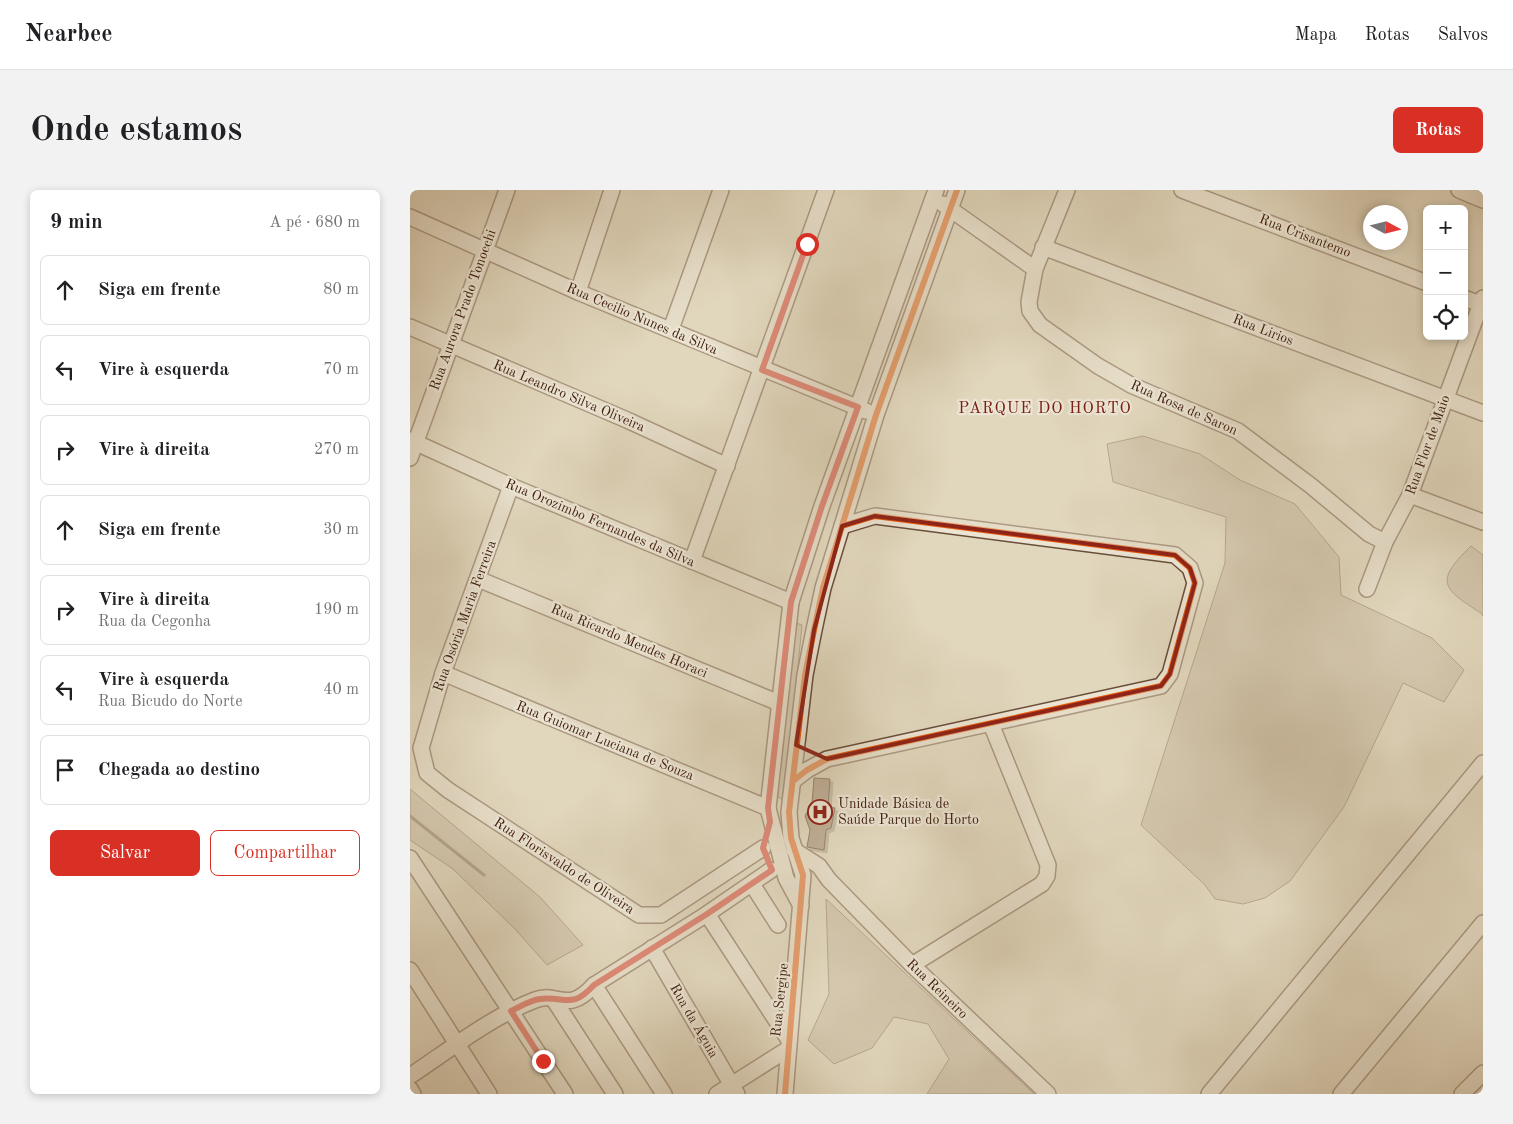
<!DOCTYPE html>
<html lang="pt">
<head>
<meta charset="utf-8">
<style>
  :root { --surface:#fff; --page:#f2f2f2; --text:#202124; --muted:#757577; --line:#e0e0e0; --accent:#d93025 }
  body { margin:0; font-family:"Old Standard TT",serif; background:var(--page); color:var(--text) }
  .controls { position:absolute; right:15px; top:15px; display:grid; overflow:hidden; border-radius:8px; box-shadow:0 2px 8px #0003 }
  .controls button { width:45px; height:45px; display:grid; place-items:center; padding:0; border:0; border-bottom:1px solid var(--line); background:var(--surface); color:var(--text); font:25px sans-serif }
  .compass { position:absolute; left:953px; top:15px; width:45px; height:45px; border-radius:50%; background:var(--surface); box-shadow:0 2px 8px #0003; rotate:97deg }
  .stop { position:absolute; width:15px; height:15px; margin:-11px; border:4px solid #d93025; border-radius:50%; background:#fff }
  .stop.end { background:#d93025; border-color:#fff; box-shadow:0 1px 5px #0008 }
  .list { margin:0; padding:0; list-style:none }
  h2 { display:flex; justify-content:space-between; align-items:center; height:65px; margin:0; padding:0 20px; font-size:21px }
  h2 small { font-size:16px; font-weight:400; color:var(--muted) }
  .list li { display:grid; grid-template-columns:32px 1fr auto; gap:15px; align-items:center; box-sizing:border-box; height:70px; margin:0 10px 10px; padding:0 10px; border:1px solid var(--line); border-radius:8px }
  .list b { display:block; font-size:19px; white-space:nowrap }
  .list p { margin:0; font-size:16px; white-space:nowrap; color:var(--muted) }
  .list em { font-size:16px; font-style:normal; color:var(--muted) }
  .actions { display:flex; gap:10px; padding:15px 20px }
  .actions a { flex:1; padding:11px 0; border:1px solid var(--accent); border-radius:8px; text-align:center; font-size:18px; color:var(--accent) }
  .actions .main { background:var(--accent); color:#fff }
  .icon { flex:none; width:28px; height:28px; fill:none; stroke:currentColor; stroke-width:2; stroke-linecap:round; stroke-linejoin:round }
  .map { position:relative; flex:none; width:1073px; height:904px; overflow:hidden; border-radius:8px }
  header { display:flex; align-items:center; gap:30px; box-sizing:border-box; height:70px; padding:0 25px; background:var(--surface); border-bottom:1px solid var(--line) }
  header strong { font-size:24px }
  nav { display:flex; gap:28px; margin-inline-start:auto; font-size:18px }
  .intro { display:flex; align-items:center; justify-content:space-between; box-sizing:border-box; height:120px; padding:0 30px }
  h1 { margin:0; font-size:35px }
  .button { padding:12px 22px; border-radius:8px; background:var(--accent); color:#fff; font-size:18px; font-weight:700 }
  main { display:flex; gap:30px; padding:0 30px }
  aside { flex:1; background:var(--surface); border-radius:8px; box-shadow:0 2px 8px #0003 }
  .map>svg:first-child { display:block }
  .green { fill:#c6b89f; stroke:#846c56 }
  .lines { fill:none; stroke-linecap:round; stroke-linejoin:round }
  .stream { stroke:#816954; stroke-width:3 }
  .building { fill:#947f69; stroke:#41200e; filter:url(#shadow) }
  .minor-casing { stroke:#694e3a; stroke-width:18 }
  .minor { stroke:#ece5d4; stroke-width:15 }
  .cycleway-casing { stroke:#ece5d4; stroke-width:9 }
  .cycleway { stroke:#e8590c; stroke-width:6 }
  .route { stroke:#d93025; stroke-width:6 }
  .marked { fill:none; stroke:#8f2418; stroke-width:4; stroke-linejoin:round }
  .labels { text-anchor:middle; dominant-baseline:central; stroke-width:4.5; stroke-linejoin:round; paint-order:stroke }
  .street-label { font-size:14px; fill:#41200e; stroke:#ece5d4 }
  .poi-label { font-size:14px; fill:#41200e; stroke:#ece5d4; text-anchor:start }
  .quarter-label { font-size:16px; letter-spacing:1px; fill:#7a1f14; stroke:#ece5d4 }
</style>
</head>
<body>
<header>
<strong>Nearbee</strong>
<nav><a>Mapa</a><a>Rotas</a><a>Salvos</a></nav>
</header>
<div class="intro"><h1>Onde estamos</h1><a class="button">Rotas</a></div>
<main>
<aside>
<h2>9 min<small>A pé · 680 m</small></h2>
<ul class="list">
<li><svg class="icon" aria-label="ahead" viewBox="0 0 24 24"><path d="M12 20V5M6 11l6-6 6 6"/></svg><div><b>Siga em frente</b></div><em>80 m</em></li>
<li><svg class="icon" aria-label="left" viewBox="0 0 24 24"><path d="M17 20v-9H6M10 6l-5 5 5 5"/></svg><div><b>Vire à esquerda</b></div><em>70 m</em></li>
<li><svg class="icon" aria-label="right" viewBox="0 0 24 24"><path d="M7 20v-9h11M14 6l5 5-5 5"/></svg><div><b>Vire à direita</b></div><em>270 m</em></li>
<li><svg class="icon" aria-label="ahead" viewBox="0 0 24 24"><path d="M12 20V5M6 11l6-6 6 6"/></svg><div><b>Siga em frente</b></div><em>30 m</em></li>
<li><svg class="icon" aria-label="right" viewBox="0 0 24 24"><path d="M7 20v-9h11M14 6l5 5-5 5"/></svg><div><b>Vire à direita</b><p>Rua da Cegonha</p></div><em>190 m</em></li>
<li><svg class="icon" aria-label="left" viewBox="0 0 24 24"><path d="M17 20v-9H6M10 6l-5 5 5 5"/></svg><div><b>Vire à esquerda</b><p>Rua Bicudo do Norte</p></div><em>40 m</em></li>
<li><svg class="icon" aria-label="arrive" viewBox="0 0 24 24"><path d="M6 21V4h12l-3 4 3 4H6"/></svg><div><b>Chegada ao destino</b></div></li>
</ul>
<div class="actions"><a class="main">Salvar</a><a>Compartilhar</a></div>
</aside>
<div class="map">
<svg width="1073" height="904" viewBox="0 0 1073 904">
  <defs>
    <filter id="shadow"><feDropShadow dx="3" dy="3" stdDeviation="0" flood-color="#0004"/></filter>
  </defs>
  <rect width="100%" height="100%" fill="#e1d7bd"/>
  <filter id="stains"><feTurbulence type="fractalNoise" baseFrequency=".004" numOctaves="4"/><feColorMatrix values="0 0 0 0 .2 0 0 0 0 .09 0 0 0 0 .02 0 0 0 .5 -.17"/></filter>
  <radialGradient id="worn" r=".72"><stop offset=".6" stop-color="#630" stop-opacity="0"/><stop offset="1" stop-color="#630" stop-opacity=".3"/></radialGradient>
  <g class="green">
    <path d="M733,246L790,264L830,290L885,314L929,367L931,405L1022,448L1054,480L1034,512L993,493L934,617L880,691L855,708L833,714L805,709L795,695L731,635L815,373L816,327L703,292L697,254Z"/>
    <path d="M1061,356L1073,365V426L1071,423C1031,398 1025,391 1061,356Z"/>
    <path d="M386,433L392,435L375,611L368,607V596Z"/>
    <path d="M0,599L130,707L173,755L137,775L105,739L43,679L0,650Z"/>
    <path d="M416,709L624,904H517L539,869L518,834L484,827L462,858L424,874L398,850L419,804Z"/>
  </g>
  <g class="lines">
    <path class="stream" d="M0,626L74,685"/>
  </g>
  <path class="building" d="M404,588L420,589L418,617L425,618L421,638L416,640L414,660L397,657L400,640L395,626L402,613Z"/>
  <g class="lines">
    <defs>
      <g id="minor">
        <path d="M657,0L625,79L619,112L620,121L630,135L688,176L721,195L828,241L900,295L959,344L975,352"/>
        <path d="M772,0L1017,93"/>
        <path d="M1049,0L1073,10"/>
        <path d="M533,14L625,79"/>
        <path d="M0,27L168,102L456,221"/>
        <path d="M633,57L1073,223"/>
        <path d="M168,102L202,0"/>
        <path d="M1054,108L1073,115"/>
        <path d="M0,137L217,230L317,276"/>
        <path d="M261,139L311,0"/>
        <path d="M0,250L101,296L381,412"/>
        <path d="M0,268L97,0"/>
        <path d="M101,296L33,483L11,558L17,583L38,600L229,725H251L353,658"/>
        <path d="M1000,305L1073,332"/>
        <path d="M282,371L416,0"/>
        <path d="M68,389L369,513"/>
        <path d="M957,399L975,352L1000,305L1073,108"/>
        <path d="M33,483L358,618"/>
        <path d="M383,591L397,580L417,569L751,496L760,484L785,393L780,378L765,365L465,326L432,336"/>
        <path d="M384,660L409,676L419,690L502,775L638,904"/>
        <path d="M0,668L155,904"/>
        <path d="M342,694L368,735"/>
        <path d="M391,716L376,688L358,618L381,412L412,316L526,0"/>
        <path d="M297,724L379,850"/>
        <path d="M242,758L327,904"/>
        <path d="M502,775L632,694L637,686L638,675L581,534"/>
        <path d="M0,780L79,904"/>
        <path d="M184,795L254,904"/>
        <path d="M144,810L205,904"/>
        <path d="M0,886C39,860 81,827 125,810C148,801 157,825 184,795L297,724L361,680"/>
        <path d="M0,899L3,904"/>
        <path d="M307,904L378,859"/>
        <path d="M375,904L393,685L381,648L379,622L395,485L404,440L413,398L466,225L547,0"/>
        <path d="M799,904L1073,573"/>
        <path d="M931,904L1073,733"/>
        <path d="M1052,904L1073,883"/>
      </g>
    </defs>
    <use href="#minor" class="minor-casing"/>
    <use href="#minor" class="minor"/>
    <defs>
      <g id="cycleway">
        <path d="M383,591L397,580L417,569L751,496L760,484L785,393L780,378L765,365L465,326L432,336"/>
        <path d="M375,904L393,685L381,648L379,622L395,485L404,440L413,398L466,225L547,0"/>
      </g>
    </defs>
    <use href="#cycleway" class="cycleway-casing"/>
    <use href="#cycleway" class="cycleway"/>
  </g>
  <g class="lines">
    <path class="route" d="M133,871L101,821C110,817 120,810 130,809C156,806 161,820 184,795L297,724L362,680L353,658L360,632L358,618L381,412L412,316L448,217L352,180L397,54"/>
  </g>
  <path d="M0 0H1073V904H0ZM465,326L765,365L780,378L785,393L760,484L751,496L417,569L386,555L404,440L432,336Z" fill="#e1d7bd" fill-opacity=".55" fill-rule="evenodd"/>
  <path class="marked" d="M465,326L765,365L780,378L785,393L760,484L751,496L417,569L386,555L404,440L432,336Z"/>
  <defs>
    <symbol id="hospital-ring" viewBox="-11 -11 22 22"><circle r="9.5" fill="#ece5d4" stroke="#8f2418" stroke-width="1.5"/><path d="M-5-5h3v3.5h4V-5h3V5h-3V1.5h-4V5h-3Z" fill="#8f2418"/></symbol>
  </defs>
  <g fill-rule="evenodd">
    <use href="#hospital-ring" x="396" y="608" width="28" height="28"/>
  </g>
  <g class="labels">
    <g class="street-label">
      <text transform="translate(895 46) rotate(21)">Rua Crisantemo</text>
      <text transform="translate(53 120) rotate(-70)">Rua Aurora Prado Tonocchi</text>
      <text transform="translate(232 129) rotate(23)">Rua Cecilio Nunes da Silva</text>
      <text transform="translate(853 140) rotate(21)">Rua Lirios</text>
      <text transform="translate(159 206) rotate(23)">Rua Leandro Silva Oliveira</text>
      <text transform="translate(774 218) rotate(24)">Rua Rosa de Saron</text>
      <text transform="translate(1018 255) rotate(-70)">Rua Flor de Maio</text>
      <text transform="translate(190 333) rotate(23)">Rua Orozimbo Fernandes da Silva</text>
      <text transform="translate(55 426) rotate(-70)">Rua Osória Maria Ferreira</text>
      <text transform="translate(219 451) rotate(23)">Rua Ricardo Mendes Horaci</text>
      <text transform="translate(195 551) rotate(22)">Rua Guiomar Luciana de Souza</text>
      <text transform="translate(154 676) rotate(33)">Rua Florisvaldo de Oliveira</text>
      <text transform="translate(527 799) rotate(44)">Rua Reineiro</text>
      <text transform="translate(370 810) rotate(-84)">Rua Sergipe</text>
      <text transform="translate(284 831) rotate(60)">Rua da Águia</text>
    </g>
    <g class="poi-label">
      <text x="428" y="614">Unidade Básica de<tspan x="428" dy="16">Saúde Parque do Horto</tspan></text>
    </g>
    <g class="quarter-label">
      <text x="635" y="219">PARQUE DO HORTO</text>
    </g>
  </g>
  <rect width="100%" height="100%" filter="url(#stains)"/>
  <rect width="100%" height="100%" fill="url(#worn)"/>
</svg>
<div class="controls">
<button>+</button>
<button>−</button>
<button><svg class="icon" aria-label="locate" viewBox="0 0 24 24"><circle cx="12" cy="12" r="6"/><path d="M12 2v4M12 18v4M2 12h4M18 12h4"/></svg></button>
</div>
<svg class="compass" viewBox="-18 -18 36 36"><path d="M0-13l5 13h-10z" fill="#e53935"/><path d="M0 13l5-13h-10z" fill="#757577"/></svg>
<div class="stop" style="left:397px;top:54px"></div>
<div class="stop end" style="left:133px;top:871px"></div>
</div>
</main>
</body>
</html>
